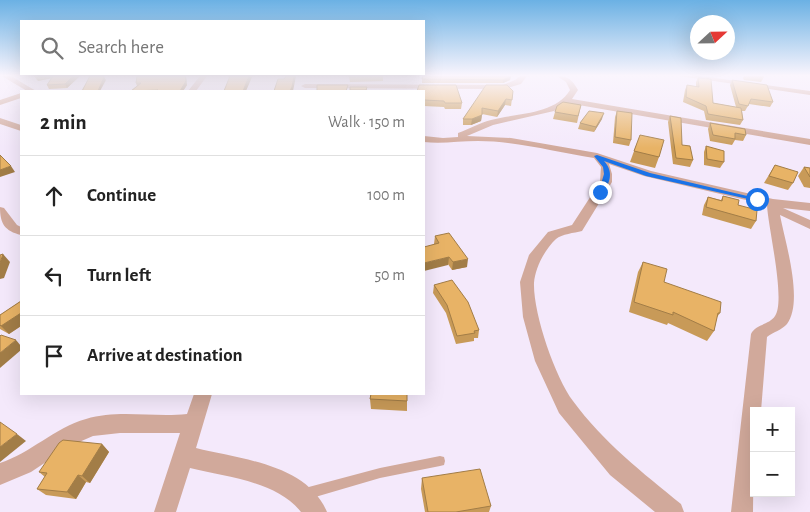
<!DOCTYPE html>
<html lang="en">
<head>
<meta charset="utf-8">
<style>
  :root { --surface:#fff; --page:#f2f2f2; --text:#222; --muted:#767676; --line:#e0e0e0 }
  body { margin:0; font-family:"Alegreya Sans",sans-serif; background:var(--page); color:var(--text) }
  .controls { position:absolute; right:15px; bottom:15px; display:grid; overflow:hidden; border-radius:0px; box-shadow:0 5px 20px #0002 }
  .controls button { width:45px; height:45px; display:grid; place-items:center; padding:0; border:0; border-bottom:1px solid var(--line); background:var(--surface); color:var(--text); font:25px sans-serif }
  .compass { position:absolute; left:690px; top:15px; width:45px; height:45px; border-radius:50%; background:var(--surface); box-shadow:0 5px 20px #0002; rotate:68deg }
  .stop { position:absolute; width:15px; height:15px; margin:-11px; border:4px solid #1a73e8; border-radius:50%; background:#fff }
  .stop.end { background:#1a73e8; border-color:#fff; box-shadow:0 1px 5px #0008 }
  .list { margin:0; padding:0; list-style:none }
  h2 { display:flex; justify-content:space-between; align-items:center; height:65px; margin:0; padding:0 20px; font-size:21px }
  h2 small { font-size:16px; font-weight:400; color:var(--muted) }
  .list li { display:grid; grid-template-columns:32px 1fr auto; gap:15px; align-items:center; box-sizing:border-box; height:80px; padding:0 20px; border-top:1px solid var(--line) }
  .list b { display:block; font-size:19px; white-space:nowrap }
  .list em { font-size:16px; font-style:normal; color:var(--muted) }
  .icon { flex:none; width:28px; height:28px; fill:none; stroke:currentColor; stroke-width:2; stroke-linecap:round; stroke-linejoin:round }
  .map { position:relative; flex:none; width:810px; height:512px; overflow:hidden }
  .search { position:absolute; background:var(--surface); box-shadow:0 5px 20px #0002; left:20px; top:20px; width:405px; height:55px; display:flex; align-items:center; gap:12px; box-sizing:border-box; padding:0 18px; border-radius:0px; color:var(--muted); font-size:19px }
  .panel { position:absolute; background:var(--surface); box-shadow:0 5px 20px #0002; left:20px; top:90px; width:405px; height:305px; border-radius:0px }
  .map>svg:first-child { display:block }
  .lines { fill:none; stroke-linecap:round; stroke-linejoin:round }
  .service { fill:#d1a99b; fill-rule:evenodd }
  .minor { fill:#d1a99b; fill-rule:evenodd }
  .wall { fill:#c89a58 }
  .shaded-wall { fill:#a27d47 }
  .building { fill:#e8b366; stroke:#a27d47 }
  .route { fill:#1a73e8 }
</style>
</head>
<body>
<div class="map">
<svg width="810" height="512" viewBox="0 0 810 512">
  <rect width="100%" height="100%" fill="#f4e9fb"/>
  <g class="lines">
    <path class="service" d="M440,456L444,457L445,461L444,465L440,466L380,478L305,500L301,498L299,494L301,490L305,488L380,468Z"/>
    <g class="minor">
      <path d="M2,76H11L36,91H27Z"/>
      <path d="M200,76H207L196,91H188Z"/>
      <path d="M520,76H527L521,84L504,89L305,88L301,86L305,84L503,85L515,80Z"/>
      <path d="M557,76C569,76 572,80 578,90L572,99L810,139V145L567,103L554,111L493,125L467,136L511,138L597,153L651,171L773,199L810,203V211L783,208L810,220V229L780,215C785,242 804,301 787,324C782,330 773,332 767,337L761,411H754L753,512H731L751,334C756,324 769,325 775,316C786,301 768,227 767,205L644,176L609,164L612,174V182L582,231C574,233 562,234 556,239C545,249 535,268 534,283C533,313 555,377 573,401C603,442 643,473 681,504L684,512H655L610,475L559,413L535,361L523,317L520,282L529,255L548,232L572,225L600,182L601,167L594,158C556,152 516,141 478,141C459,141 442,144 424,142V136L443,138L458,137V133C469,129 479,123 491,120C516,113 555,115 570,90L566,82Z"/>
      <path d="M679,76H701L810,91V95Z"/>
      <path d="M21,93V98L0,105V100Z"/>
      <path d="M0,118L21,125V131L0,124Z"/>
      <path d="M0,207L4,208L17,225L21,227V235C5,231 0,224 0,207Z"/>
      <path d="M194,394H212L196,448C240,459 307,464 327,512H301C277,481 226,477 190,468L176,512H154L180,433H120L93,436L70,446L31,472L0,485V463C31,453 54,428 86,419C119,409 154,418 187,414Z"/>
    </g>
  </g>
  <g class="wall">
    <path d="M34,76H80L67,88L49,89L47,85L51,78L38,81Z"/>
    <path d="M349,76H383V81L350,82Z"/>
    <path d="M511,76L510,80L503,83H422V79Z"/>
    <path d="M744,76H764V77L761,82L744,80L743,78Z"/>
    <path d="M698,78L713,103L736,107L730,85L732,80L773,102L770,107L749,104L745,111H742L743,120L740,125L706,120L704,111L683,102L685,90L687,85L696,87V82Z"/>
    <path d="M136,83L187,85L183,91H131L137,86Z"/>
    <path d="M350,87H367V91H351Z"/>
    <path d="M424,91L462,103L461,109H445L444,107L424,106Z"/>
    <path d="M513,91L511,106L505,105L497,117L482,114L481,121L471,125H463V119Z"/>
    <path d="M581,105L577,123L553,119L555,112Z"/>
    <path d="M617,111L631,140L629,146L613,143L615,117Z"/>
    <path d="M670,116L682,145L693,160L690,167L673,164L668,122Z"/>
    <path d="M602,119L594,132L578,129L580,123Z"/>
    <path d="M710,123L746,135L743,141L735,140L732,145L710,141L708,129Z"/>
    <path d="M640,135L659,157L655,168L630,162Z"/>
    <path d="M706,146L724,162L720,168L704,165V152Z"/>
    <path d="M775,165L793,183L788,190L764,183Z"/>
    <path d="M804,167L810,168V188L804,187L798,176Z"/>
    <path d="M723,196L738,205L756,221L751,229L702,215L704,205L708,197L721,200Z"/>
    <path d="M435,236L467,267L452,270L434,244Z"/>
    <path d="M643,262L664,282L720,313L717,317L714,331L707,341L668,323L667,325L629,312L638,272Z"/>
    <path d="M434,285L479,330L478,338H474V341L456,344L446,313L433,293Z"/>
    <path d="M21,301V326L9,334L0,329V315Z"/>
    <path d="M366,394H407V411L371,409L370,399L371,394Z"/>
    <path d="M102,444L109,452L90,483L86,482L76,499L46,495L37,489L45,477L39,472Z"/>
    <path d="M422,478L491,506L489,512H425L421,489Z"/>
  </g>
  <g class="shaded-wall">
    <path d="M38,76H57V77L38,81L36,77Z"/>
    <path d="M73,76H80L67,88L65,84Z"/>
    <path d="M185,76H186L187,85L183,91H180Z"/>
    <path d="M249,76L256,77H252L246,91H243Z"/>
    <path d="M294,76H296L293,91H290Z"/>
    <path d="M511,76L510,80L503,83V80Z"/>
    <path d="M104,77L106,80L100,91H98Z"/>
    <path d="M506,99L505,105L497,117L498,111Z"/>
    <path d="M604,113L602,119L594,132L596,127Z"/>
    <path d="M482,115L481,121L471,125L472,119Z"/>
    <path d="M11,166L15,172L0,177V170Z"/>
    <path d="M3,254L10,262L4,278L0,279V263Z"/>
    <path d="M449,257L448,265L424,271V263Z"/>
    <path d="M468,259L467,267L452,270L453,262Z"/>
    <path d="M21,313V326L9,334L1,326Z"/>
    <path d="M16,340L21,346V350L0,368V353Z"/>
    <path d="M17,434L26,441L0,462V447Z"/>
    <path d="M102,444L109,452L90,483L82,476Z"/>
    <path d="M78,475L86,482L76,499L67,492Z"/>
  </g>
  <g class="building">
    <path d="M53,76H73L65,84L47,85Z"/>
    <path d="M90,76H103L104,77L98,91H82Z"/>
    <path d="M137,76H185L186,81L180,91H156L158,90L131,91L141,83H136Z"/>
    <path d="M230,76H249L243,91H224Z"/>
    <path d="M286,76H294L292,87L290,91H274L278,79H284Z"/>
    <path d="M349,76H373L349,77Z"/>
    <path d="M423,76H511L503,80L422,79Z"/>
    <path d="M698,78L711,79L713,103L741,108L743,120L708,114L706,106L686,97L687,85L699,87Z"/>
    <path d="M732,80L767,85L773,102L751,99L748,106L739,104Z"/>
    <path d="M317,85H348L346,91H317Z"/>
    <path d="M419,85H456L462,103H445L444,101L424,100V91H417Z"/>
    <path d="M486,85H507L513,91L512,100L506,99L498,111L482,108V115L472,119H463Z"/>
    <path d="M350,87H367L366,90H350Z"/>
    <path d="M563,102L581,105L578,116L555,112L557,106Z"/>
    <path d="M589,111L604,113L596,127L580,123Z"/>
    <path d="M617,111L632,113L631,140L615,137Z"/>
    <path d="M670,116L681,118L682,145L690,146L693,160L676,158Z"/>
    <path d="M710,123L745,129L746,135L735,133V139L713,135Z"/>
    <path d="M640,135L664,140L659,157L634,151Z"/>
    <path d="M706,146L724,151V162L707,159Z"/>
    <path d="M0,155L11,166L0,170Z"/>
    <path d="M775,165L798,172L793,183L769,176Z"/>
    <path d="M804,167L810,168V177Z"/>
    <path d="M723,196L739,200L738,205L757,210L756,221L706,207L708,197L722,201Z"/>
    <path d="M449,233L468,259L453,262L449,257L424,263V247L439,243L435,236Z"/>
    <path d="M3,254L0,263V255Z"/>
    <path d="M643,262L667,269L664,282L721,302L720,313H718L714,331L673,312V315L634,302Z"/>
    <path d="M452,280L468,302L479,330L474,331L475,333L457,336L447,305L434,285Z"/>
    <path d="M21,301V313L1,326L0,325V315Z"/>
    <path d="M1,335L16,340L0,353V336Z"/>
    <path d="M371,394H407V401L370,399Z"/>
    <path d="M0,422L17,434L0,447Z"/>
    <path d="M63,440L102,444L82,476L78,475L67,492L37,489L47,473L39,472L59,443Z"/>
    <path d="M480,469L491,506L456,512H428L422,478Z"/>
  </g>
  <linearGradient id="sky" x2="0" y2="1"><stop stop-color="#6bb1e4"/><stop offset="0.51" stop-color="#faf5fd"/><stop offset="1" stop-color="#faf5fd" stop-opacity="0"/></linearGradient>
  <rect width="810" height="148" fill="url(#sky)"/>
  <path class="route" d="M597,155L650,173L760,199L757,201L646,176L604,161C614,172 610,182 603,194H598L604,174L603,167L594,156Z"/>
</svg>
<div class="controls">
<button>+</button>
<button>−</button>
</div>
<svg class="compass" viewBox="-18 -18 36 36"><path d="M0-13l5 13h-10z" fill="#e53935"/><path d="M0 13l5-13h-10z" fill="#767676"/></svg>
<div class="stop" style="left:757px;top:199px"></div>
<div class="stop end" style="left:600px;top:192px"></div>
<div class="search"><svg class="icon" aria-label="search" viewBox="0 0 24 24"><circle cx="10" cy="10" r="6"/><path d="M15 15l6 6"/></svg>Search here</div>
<section class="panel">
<h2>2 min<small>Walk · 150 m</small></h2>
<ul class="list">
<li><svg class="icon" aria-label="ahead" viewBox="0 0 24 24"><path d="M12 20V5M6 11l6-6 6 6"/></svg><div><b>Continue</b></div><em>100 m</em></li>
<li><svg class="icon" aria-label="left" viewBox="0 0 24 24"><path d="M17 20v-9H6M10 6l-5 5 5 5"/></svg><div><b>Turn left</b></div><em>50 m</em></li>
<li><svg class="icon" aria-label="arrive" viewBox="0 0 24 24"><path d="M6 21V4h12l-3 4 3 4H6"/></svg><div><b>Arrive at destination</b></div></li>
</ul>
</section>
</div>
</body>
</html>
